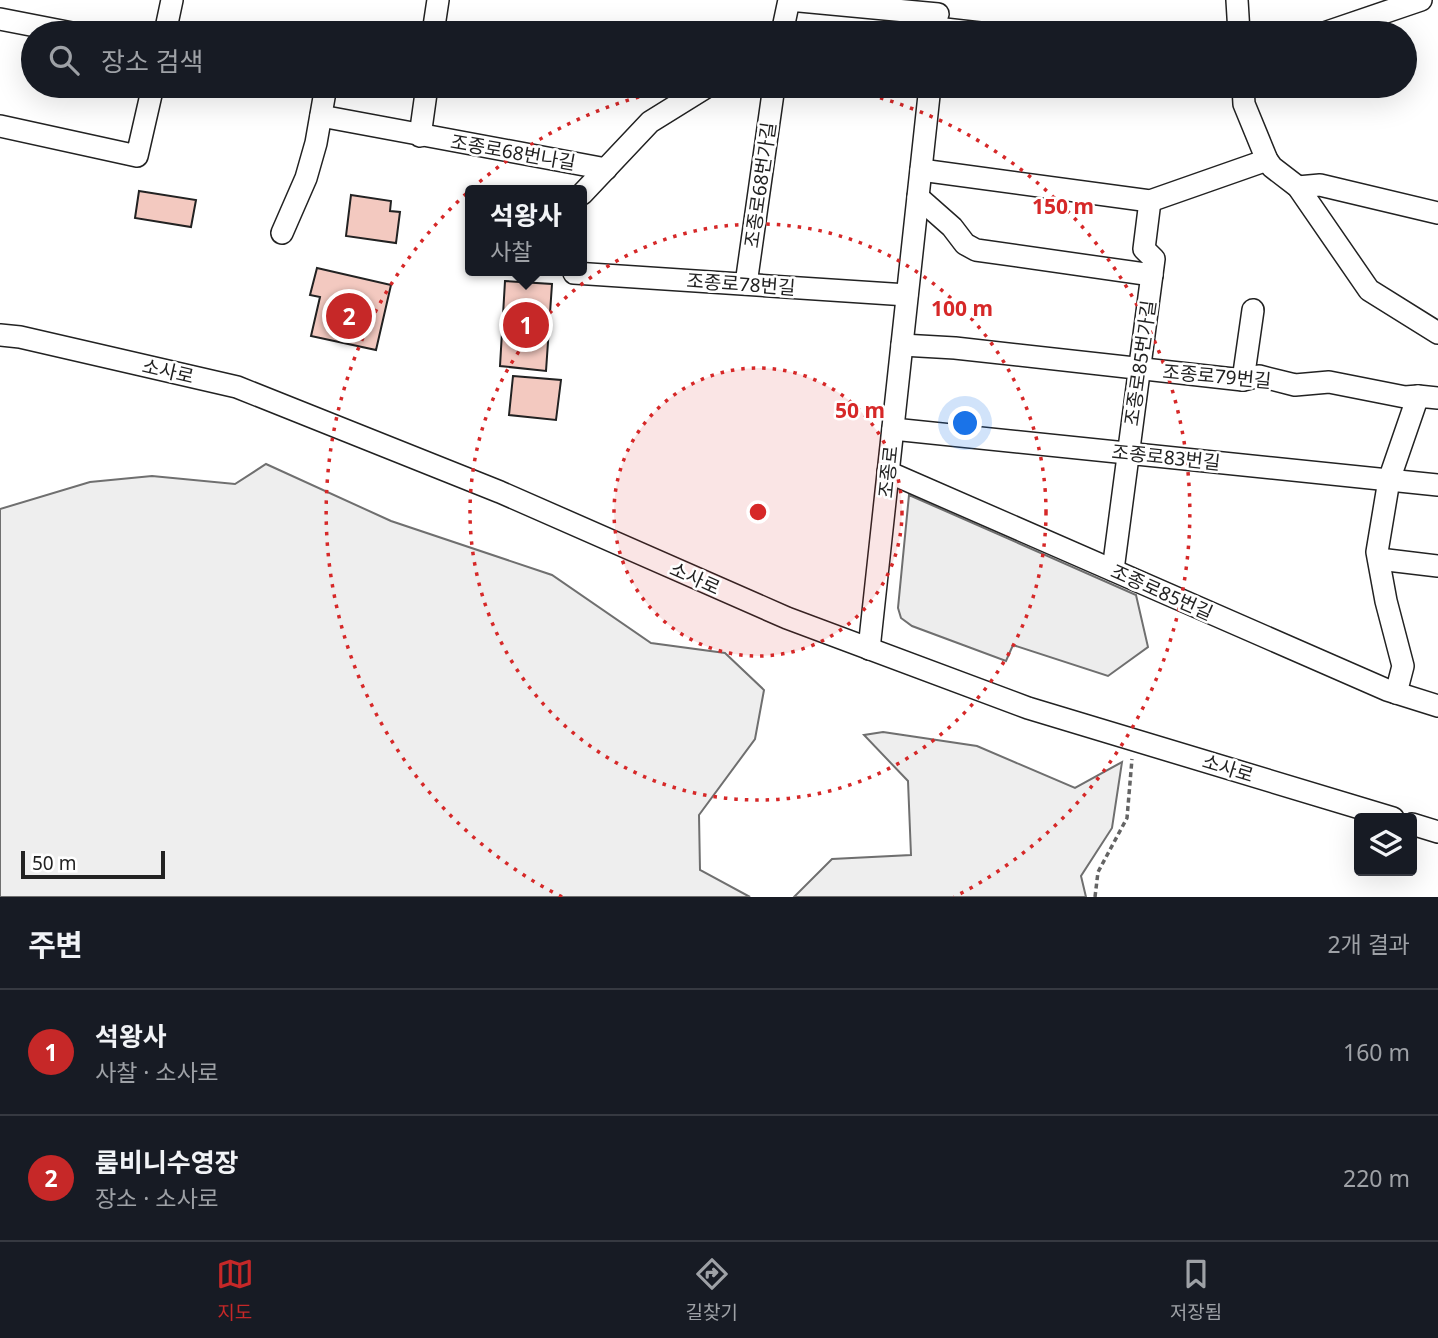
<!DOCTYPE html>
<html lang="ko">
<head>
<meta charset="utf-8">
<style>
  :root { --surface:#171b24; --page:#20242c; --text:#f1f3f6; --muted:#9ea1a6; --line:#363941; --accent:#c62828 }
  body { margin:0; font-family:"Noto Sans","Noto Sans KR",sans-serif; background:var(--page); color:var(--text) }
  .controls { position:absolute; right:21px; bottom:21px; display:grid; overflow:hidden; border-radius:7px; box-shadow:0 7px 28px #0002 }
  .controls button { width:63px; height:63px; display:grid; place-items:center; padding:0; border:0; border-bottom:2px solid var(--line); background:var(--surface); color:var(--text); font:35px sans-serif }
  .scale { position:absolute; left:21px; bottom:18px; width:144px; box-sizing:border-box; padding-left:7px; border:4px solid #222; border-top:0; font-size:19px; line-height:24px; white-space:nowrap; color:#222; -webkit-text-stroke:5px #fff; paint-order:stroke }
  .you { position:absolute; left:966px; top:424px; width:24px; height:24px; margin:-18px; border:5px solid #fff; border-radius:50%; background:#1a73e8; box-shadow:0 0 0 10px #1a73e833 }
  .badge { display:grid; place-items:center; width:46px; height:46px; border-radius:50%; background:var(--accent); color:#fff; font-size:23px; font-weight:700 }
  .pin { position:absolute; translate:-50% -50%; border:4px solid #fff; box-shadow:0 2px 7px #0006 }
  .popup { position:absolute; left:465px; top:185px; width:122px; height:91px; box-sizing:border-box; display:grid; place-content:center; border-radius:7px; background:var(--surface); filter:drop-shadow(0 2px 5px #0005); font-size:23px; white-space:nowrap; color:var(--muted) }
  .popup b { font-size:26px; color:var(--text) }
  .popup::after { content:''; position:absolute; left:50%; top:100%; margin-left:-14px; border:14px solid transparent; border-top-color:var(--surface) }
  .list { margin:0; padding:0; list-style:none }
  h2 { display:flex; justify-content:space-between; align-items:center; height:91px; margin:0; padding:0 28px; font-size:30px }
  h2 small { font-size:23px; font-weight:400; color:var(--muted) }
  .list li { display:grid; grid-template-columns:46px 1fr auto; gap:21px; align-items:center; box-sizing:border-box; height:126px; padding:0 28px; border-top:2px solid var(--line) }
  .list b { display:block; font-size:26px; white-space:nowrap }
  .list p { margin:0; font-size:23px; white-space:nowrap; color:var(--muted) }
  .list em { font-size:23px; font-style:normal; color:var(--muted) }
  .icon { flex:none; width:38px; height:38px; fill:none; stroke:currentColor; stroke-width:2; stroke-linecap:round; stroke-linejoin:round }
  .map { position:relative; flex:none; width:1438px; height:897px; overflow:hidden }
  .search { position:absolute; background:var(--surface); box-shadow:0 7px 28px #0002; left:21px; right:21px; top:21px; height:77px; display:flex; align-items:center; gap:18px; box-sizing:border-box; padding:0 24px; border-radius:38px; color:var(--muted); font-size:26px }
  .sheet { height:343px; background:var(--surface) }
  nav { display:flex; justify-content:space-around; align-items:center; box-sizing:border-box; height:98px; border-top:2px solid var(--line); background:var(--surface); font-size:19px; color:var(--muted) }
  nav a { display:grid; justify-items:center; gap:4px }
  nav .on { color:var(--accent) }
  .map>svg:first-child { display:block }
  .green { fill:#eee; stroke:#6f6f6f; stroke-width:2 }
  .parking { fill:#ededed; stroke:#6f6f6f; stroke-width:2 }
  .building { fill:#f3c9c0; stroke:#222; stroke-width:2 }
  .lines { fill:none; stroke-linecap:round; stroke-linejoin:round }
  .minor-casing { stroke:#222; stroke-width:24 }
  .path { stroke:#646464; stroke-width:3.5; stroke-dasharray:5 3.5; stroke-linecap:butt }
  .minor { stroke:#fff; stroke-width:21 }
  .ring { fill:none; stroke:#d62828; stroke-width:3.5; stroke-dasharray:3.5 7 }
  .labels { text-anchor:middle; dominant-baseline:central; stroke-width:5; stroke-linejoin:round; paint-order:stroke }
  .street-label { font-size:19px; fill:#222; stroke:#fff }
  .centre { fill:#d62828; stroke:#fff; stroke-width:3.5 }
  .ring-label { font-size:21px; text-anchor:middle; font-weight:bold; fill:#d62828; stroke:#fff; stroke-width:5; stroke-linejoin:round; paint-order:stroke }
</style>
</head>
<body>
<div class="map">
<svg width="1438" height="897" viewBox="0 0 1438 897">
  <rect width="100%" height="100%" fill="#fff"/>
  <g class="green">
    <path d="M266,464L391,521L552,575L651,643L725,653L764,690L755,739L699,815L700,870L750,897H0V509L90,482L152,476L235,484Z"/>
    <path d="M883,732L977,746L1075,788L1122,762L1112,828L1081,876L1086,897H794L832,859L911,855L908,781L864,735Z"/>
  </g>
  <path class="parking" d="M909,495L1136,595L1148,647L1108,676L1013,645L1006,661L912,626L901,618L898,608Z"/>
  <g class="building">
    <path d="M139,191L196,200L191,227L135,218Z"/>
    <path d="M351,195L391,201L390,211L400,212L396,243L346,236Z"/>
    <path d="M317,268L391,285L376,350L311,336L320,297L310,295Z"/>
    <path d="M505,281L552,284L546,371L500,366Z"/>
    <path d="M513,376L561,380L556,420L509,415Z"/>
  </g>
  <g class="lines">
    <defs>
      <g id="minor">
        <path d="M1237,0L1239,33"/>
        <path d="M0,19L72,33"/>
        <path d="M936,28L980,33"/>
        <path d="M165,33L172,0"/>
        <path d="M433,33L438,0"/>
        <path d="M782,33L789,0L938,14"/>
        <path d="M1324,33L1421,0"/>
        <path d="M1243,86L1244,104L1267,160L1272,167L1298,187L1369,290L1438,333"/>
        <path d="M321,116L606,169"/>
        <path d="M0,126L137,156L153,86"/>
        <path d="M420,136L427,86"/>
        <path d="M921,170L1150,201L1267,160"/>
        <path d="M1298,187L1320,185L1438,213"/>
        <path d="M582,194L650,122L708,86"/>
        <path d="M918,197L952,227L965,244L976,250L1152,275"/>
        <path d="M282,233L306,178L316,143L326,86"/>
        <path d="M574,273L907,295"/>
        <path d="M746,284L774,86"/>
        <path d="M0,335L20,337L237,387L500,492L787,618L1028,708L1393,818"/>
        <path d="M902,345L955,348L1243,380L1259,376L1295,385L1329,382L1405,397L1418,396"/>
        <path d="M1243,380L1253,310"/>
        <path d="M893,429L1438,485"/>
        <path d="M888,472L1387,690L1438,706"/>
        <path d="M1379,559L1438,566"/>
        <path d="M1113,570L1154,259L1144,249L1150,201"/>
        <path d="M869,649L930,86"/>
        <path d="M1396,693L1403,666L1386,601L1377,552L1389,480L1418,396L1438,398"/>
        <path d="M1412,824L1438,832"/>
      </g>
    </defs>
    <use href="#minor" class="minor-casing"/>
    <path class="path" d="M1095,897L1098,872L1127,818L1132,759"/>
    <use href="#minor" class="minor"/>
  </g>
  <circle cx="758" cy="512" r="144" fill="#d62828" fill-opacity=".12"/>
  <g class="ring">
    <circle cx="758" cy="512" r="144"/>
    <circle cx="758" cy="512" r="288"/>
    <path d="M562 897A432 432 0 0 1 687 86M829 86A432 432 0 0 1 954 897"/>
  </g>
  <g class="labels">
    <g class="street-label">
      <text transform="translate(513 152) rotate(10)">조종로68번나길</text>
      <text transform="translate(760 185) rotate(-82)">조종로68번가길</text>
      <text transform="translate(741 284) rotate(4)">조종로78번길</text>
      <text transform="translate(1140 363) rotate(-82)">조종로85번가길</text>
      <text transform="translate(168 371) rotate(13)">소사로</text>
      <text transform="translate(1217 376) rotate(5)">조종로79번길</text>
      <text transform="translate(1166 457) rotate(6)">조종로83번길</text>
      <text transform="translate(888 472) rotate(-84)">조종로</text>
      <text transform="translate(695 578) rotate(24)">소사로</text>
      <text transform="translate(1162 592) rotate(24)">조종로85번길</text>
      <text transform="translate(1228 768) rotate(17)">소사로</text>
    </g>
  </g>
  <circle cx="758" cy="512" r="10" class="centre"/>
  <g class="ring-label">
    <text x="1063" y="214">150 m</text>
    <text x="962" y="316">100 m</text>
    <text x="860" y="418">50 m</text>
  </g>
</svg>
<div class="controls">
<button><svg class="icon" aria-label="layers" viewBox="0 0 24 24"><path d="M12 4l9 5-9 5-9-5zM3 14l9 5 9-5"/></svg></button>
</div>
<div class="scale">50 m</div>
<div class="you"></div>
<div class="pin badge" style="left:526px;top:325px">1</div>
<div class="popup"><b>석왕사</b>사찰</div>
<div class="pin badge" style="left:349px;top:316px">2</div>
<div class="search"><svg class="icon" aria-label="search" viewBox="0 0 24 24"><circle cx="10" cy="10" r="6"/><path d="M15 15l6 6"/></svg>장소 검색</div>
</div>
<section class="sheet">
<h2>주변<small>2개 결과</small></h2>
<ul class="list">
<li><span class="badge">1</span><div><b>석왕사</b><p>사찰 · 소사로</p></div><em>160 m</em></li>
<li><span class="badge">2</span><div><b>룸비니수영장</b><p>장소 · 소사로</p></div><em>220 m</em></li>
</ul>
</section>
<nav>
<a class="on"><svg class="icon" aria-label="map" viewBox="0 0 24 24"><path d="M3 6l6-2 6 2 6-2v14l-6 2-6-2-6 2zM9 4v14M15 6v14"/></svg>지도</a>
<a><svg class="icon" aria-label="directions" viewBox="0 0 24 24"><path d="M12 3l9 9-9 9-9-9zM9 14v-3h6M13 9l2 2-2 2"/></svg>길찾기</a>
<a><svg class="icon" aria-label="saved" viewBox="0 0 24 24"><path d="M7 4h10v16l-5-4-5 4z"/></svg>저장됨</a>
</nav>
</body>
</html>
